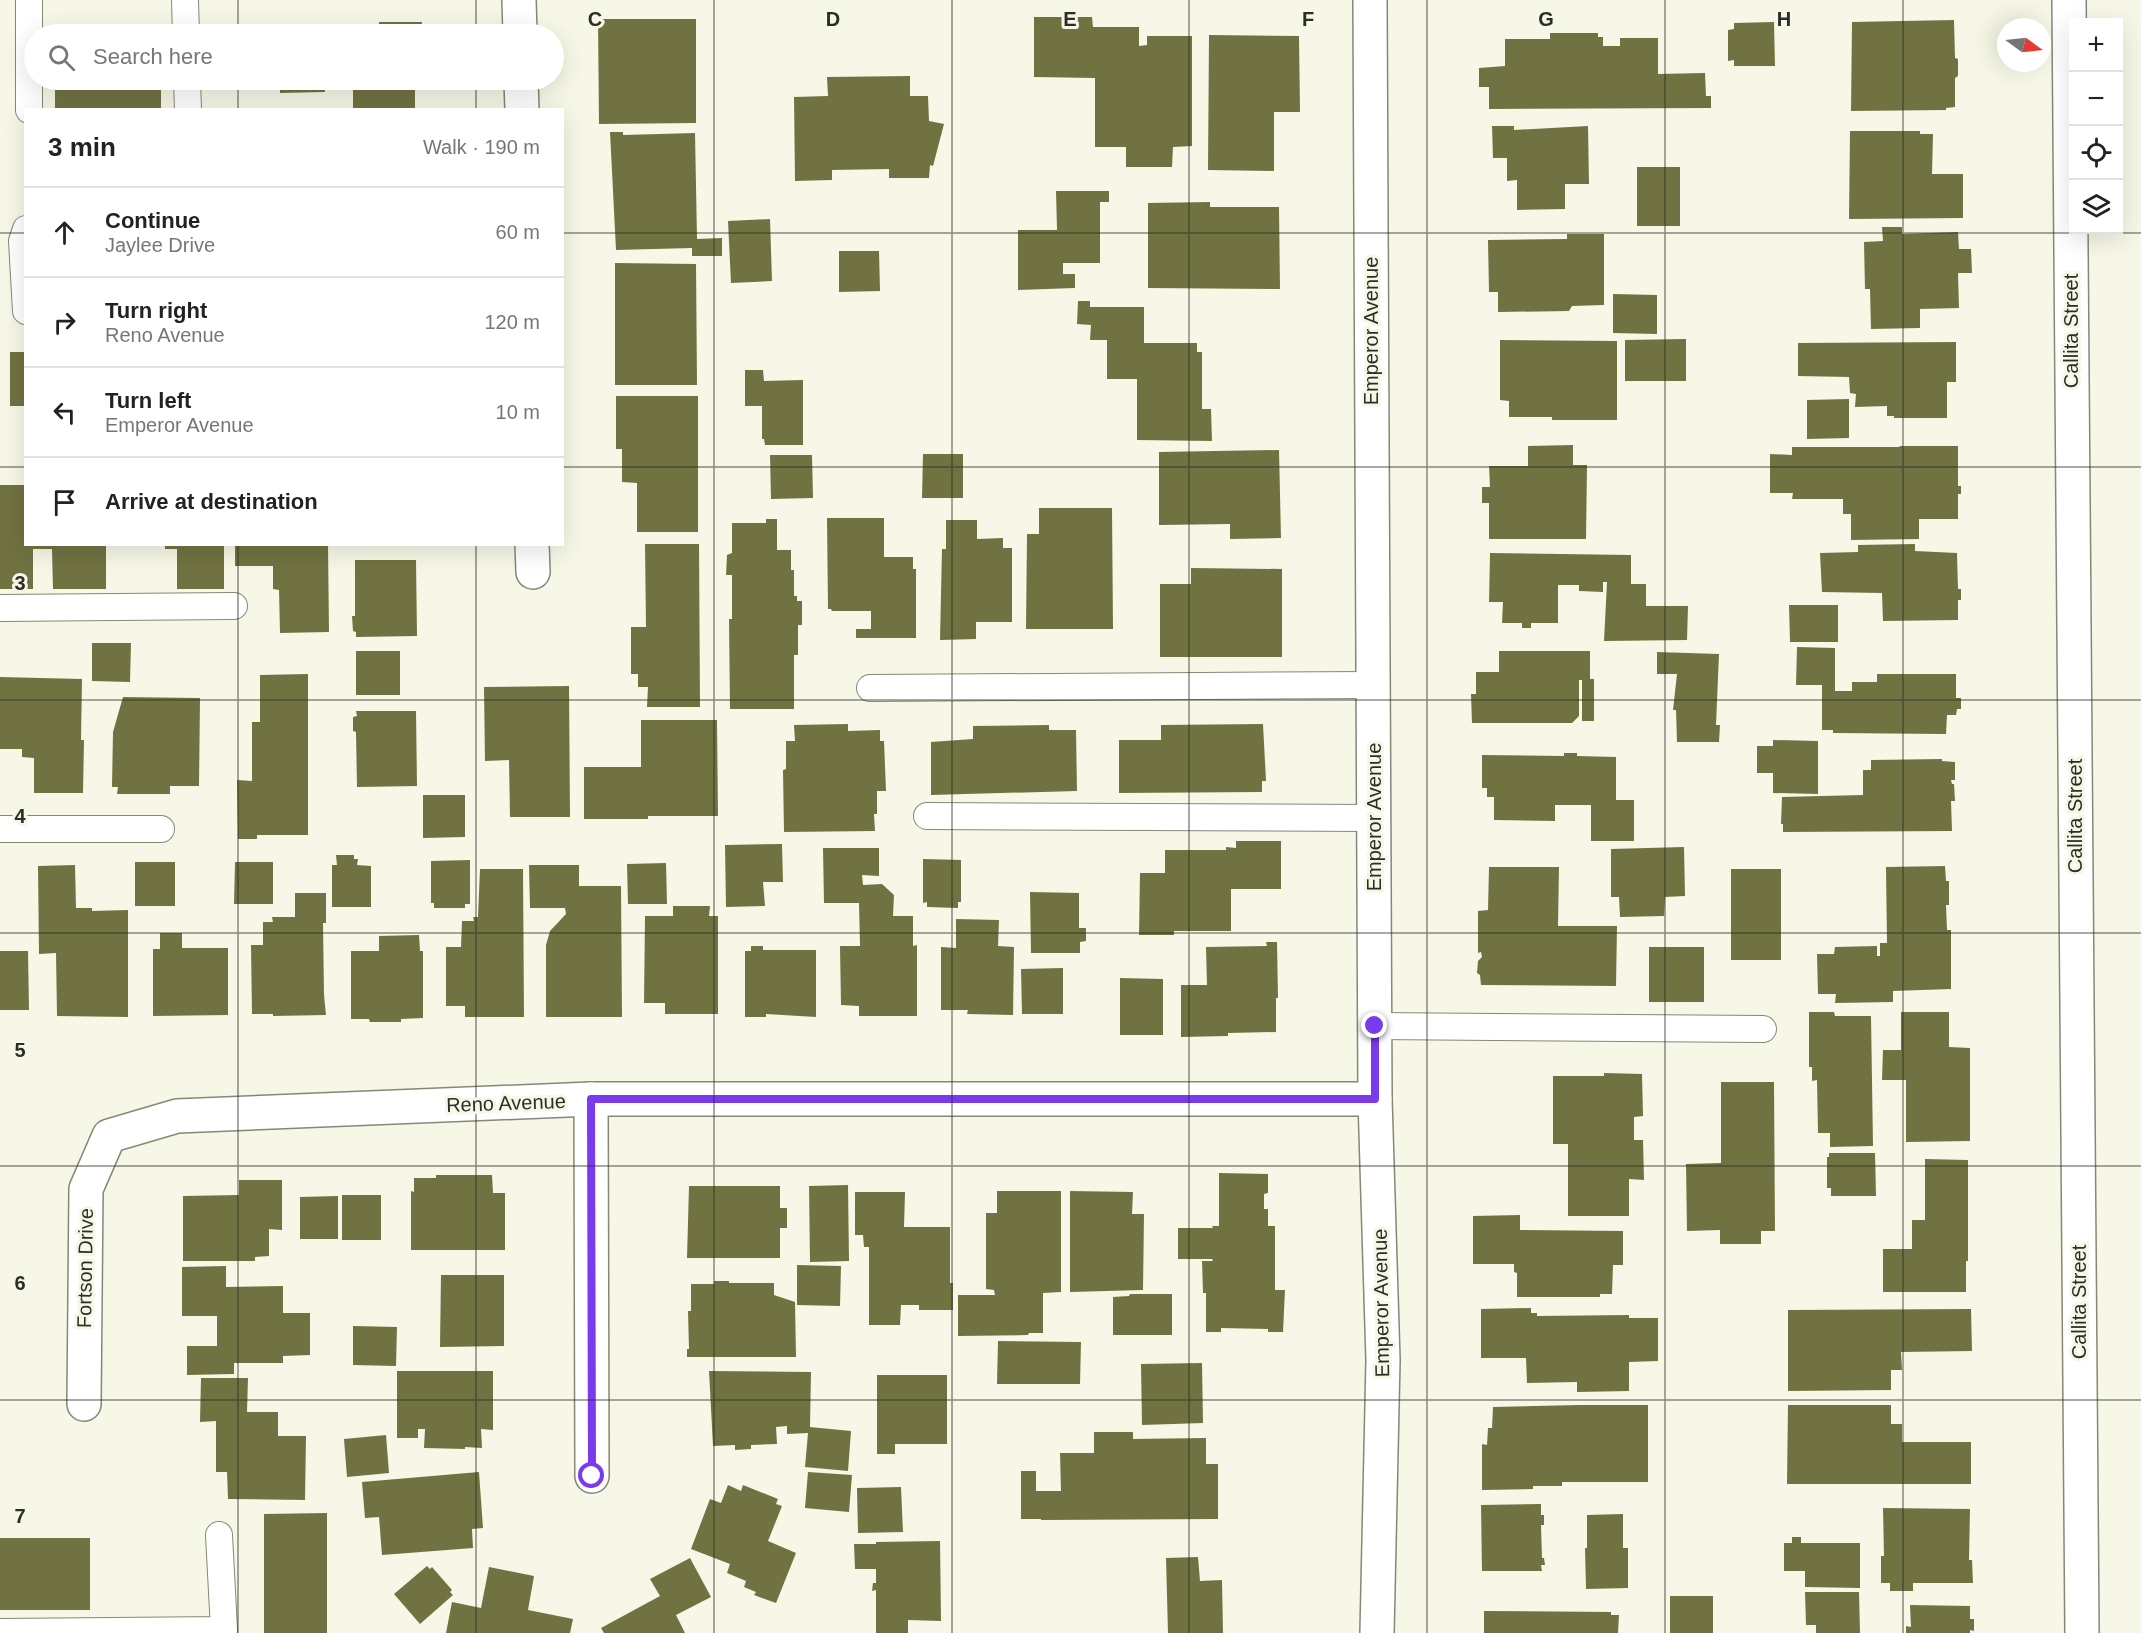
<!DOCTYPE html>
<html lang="en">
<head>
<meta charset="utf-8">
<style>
  :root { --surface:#fff; --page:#f2f2f2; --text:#222; --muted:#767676; --line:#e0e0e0 }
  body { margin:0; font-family:Arial,sans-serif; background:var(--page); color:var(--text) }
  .controls { position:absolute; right:18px; top:18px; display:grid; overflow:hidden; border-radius:0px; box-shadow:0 6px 24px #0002 }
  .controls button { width:54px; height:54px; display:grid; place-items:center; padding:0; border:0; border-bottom:2px solid var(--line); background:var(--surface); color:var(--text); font:30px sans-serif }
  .compass { position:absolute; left:1997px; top:18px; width:54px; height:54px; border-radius:50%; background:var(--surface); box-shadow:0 6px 24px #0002; rotate:105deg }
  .stop { position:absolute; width:18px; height:18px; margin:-14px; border:4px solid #7c3aed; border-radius:50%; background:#fff }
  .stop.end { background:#7c3aed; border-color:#fff; box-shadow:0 2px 6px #0008 }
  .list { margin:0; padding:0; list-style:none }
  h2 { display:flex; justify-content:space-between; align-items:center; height:78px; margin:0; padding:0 24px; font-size:26px }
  h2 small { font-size:20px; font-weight:400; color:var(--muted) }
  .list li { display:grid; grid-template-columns:39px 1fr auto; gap:18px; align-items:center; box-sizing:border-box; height:90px; padding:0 24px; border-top:2px solid var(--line) }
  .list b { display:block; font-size:22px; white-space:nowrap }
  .list p { margin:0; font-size:20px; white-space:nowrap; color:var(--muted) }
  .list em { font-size:20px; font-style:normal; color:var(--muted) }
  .icon { flex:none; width:33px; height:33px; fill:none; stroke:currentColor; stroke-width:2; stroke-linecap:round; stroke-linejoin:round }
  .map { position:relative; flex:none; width:2141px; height:1633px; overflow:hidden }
  .search { position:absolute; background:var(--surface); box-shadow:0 6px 24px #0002; left:24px; top:24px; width:540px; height:66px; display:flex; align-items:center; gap:15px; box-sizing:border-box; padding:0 21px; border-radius:33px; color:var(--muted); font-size:22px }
  .panel { position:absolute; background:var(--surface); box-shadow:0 6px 24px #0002; left:24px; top:108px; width:540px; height:438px; border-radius:0px }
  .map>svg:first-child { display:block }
  .building { fill:#717242 }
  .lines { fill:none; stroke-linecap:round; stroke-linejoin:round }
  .service-casing { stroke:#878778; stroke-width:28 }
  .minor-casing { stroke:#878778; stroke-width:36 }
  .service { stroke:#fff; stroke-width:26 }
  .minor { stroke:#fff; stroke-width:33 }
  .route { stroke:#7c3aed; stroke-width:8 }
  .grid { fill:none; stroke:#2c2d26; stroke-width:1.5; stroke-opacity:0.55 }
  .labels { text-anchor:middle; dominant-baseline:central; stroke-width:6; stroke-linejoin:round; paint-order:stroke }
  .street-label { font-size:20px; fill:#2c2d26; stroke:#f6f7e6 }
  .grid-label { font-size:20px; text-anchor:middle; font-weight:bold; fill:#2c2d26; stroke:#f6f7e6; stroke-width:6; stroke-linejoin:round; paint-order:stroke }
</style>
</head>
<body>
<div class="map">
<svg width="2141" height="1633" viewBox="0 0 2141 1633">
  <rect width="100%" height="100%" fill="#f6f7e6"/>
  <g class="building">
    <path d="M1034,17H1092L1093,27H1139V46L1147,45V36H1192V146L1173,147L1172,167H1126V147H1095V78L1034,77Z"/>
    <path d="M598,19H696V123L599,124Z"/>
    <path d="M1954,20L1955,58L1958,59V76L1955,78V107L1946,108V110L1851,111L1852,22Z"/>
    <path d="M379,22H422L421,34H379Z"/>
    <path d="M1774,22L1775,66H1734V60L1728,61V30L1734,29V23Z"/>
    <path d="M1550,33H1598V37H1603V46H1620V38H1658V74L1705,73L1706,96H1711V108L1489,109V87H1479V68L1505,66V39H1550Z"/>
    <path d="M1209,35L1299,36L1300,112H1274V171L1208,170Z"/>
    <path d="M910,76V96H928L929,121L944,124L933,166L930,165L929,178H889V169L832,170V180L795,181L794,97L828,96L827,77Z"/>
    <path d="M59,80H161V110H55V90H59Z"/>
    <path d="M280,80H325V92L280,93Z"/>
    <rect x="353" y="80" width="62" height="30"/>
    <path d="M1492,126H1514V130L1588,126L1589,184H1565V209L1517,210V180L1507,181V158H1493Z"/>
    <path d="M1850,131H1920V134H1933L1932,174H1963V218L1849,219Z"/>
    <path d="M610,132H623V135L695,133L697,239L722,238V256H692V248L616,250Z"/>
    <rect x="1637" y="167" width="43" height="59"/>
    <path d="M1056,191H1109V202H1100V263H1063V274H1075V288L1018,290V230H1057Z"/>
    <path d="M1210,202V207H1279L1280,289L1148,288V203Z"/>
    <path d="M770,219L772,281L731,283L728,221Z"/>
    <path d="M1882,227H1902V234L1958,232L1959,249H1971L1972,273H1958L1959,308L1920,309V328L1871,329L1870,289H1865L1864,242L1883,241Z"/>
    <path d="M1567,234H1604V305L1572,306L1569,311L1498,312V292H1489L1488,240L1567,239Z"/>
    <path d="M839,251H879L880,291L839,292Z"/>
    <path d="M615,263L696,264L697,385H615Z"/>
    <path d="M1613,294L1657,295V334L1613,333Z"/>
    <path d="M1078,301H1090V307H1144V343H1197V352H1202V409H1211L1212,441L1137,440V379H1107V340H1090L1091,325L1077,324Z"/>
    <path d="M1686,339V381H1625V340Z"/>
    <path d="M1500,340L1617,341V420H1552V417H1509V401L1500,400Z"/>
    <path d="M1956,342V382H1947V418H1894V416H1887V406L1855,407L1856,394L1850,393L1849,377L1798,376V343Z"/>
    <rect x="10" y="352" width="16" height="54"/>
    <path d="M745,370H763L764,381L803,380V445H765L764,439H762V406H745Z"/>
    <path d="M616,396H698V532H637V483L622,482V449H616Z"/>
    <path d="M1849,399V438L1807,439V400Z"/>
    <path d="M1573,445V465H1587L1586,539H1489V503H1482V487H1490L1489,466H1528V446Z"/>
    <path d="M1900,446H1958V486H1961V494H1958V519H1919V539L1851,540V514H1843V499H1792L1793,493H1770V454L1792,455V447H1899Z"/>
    <path d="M1279,450L1281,538L1230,539V524L1159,525V452Z"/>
    <path d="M923,454H963V498H922Z"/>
    <path d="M770,455H812L813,498L771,499Z"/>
    <path d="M0,485H26V544H106V589H53L52,549H33V589H0Z"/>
    <path d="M1039,508H1112L1113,629H1026L1027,534H1039Z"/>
    <path d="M827,518H884V557H913V569H916V638H856V629H871V611H832L831,609H828Z"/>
    <path d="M766,519H777V550H791V570H794V596H797V601H802V625H798V655H794V709H730L729,619H732V575H726L727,555L732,553V523H766Z"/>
    <path d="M946,520H977V539L1003,538V548H1012V622H976V639L940,640L942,549H946Z"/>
    <path d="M165,544H224V589H177V549H165Z"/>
    <path d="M235,544H328L329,632L280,633L279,590L273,589V566H235Z"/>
    <path d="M645,544H699L700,707H647L648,687H638V674H631V627H646Z"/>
    <path d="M1915,544V551L1957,553L1958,589H1961V600H1958V620L1883,621L1882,593L1822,592L1820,553L1858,552V545Z"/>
    <path d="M1490,553L1631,555V584H1646V606H1688L1687,640L1604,641L1607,582H1603V592L1579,591V585H1558V623H1531V628H1522V623H1502L1503,602H1489Z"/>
    <path d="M355,560H416L417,636L356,637V632L353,631L352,616H355Z"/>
    <path d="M1191,568L1282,569V657H1160V584H1191Z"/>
    <path d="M1789,605H1838V642H1790Z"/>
    <path d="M92,643H131L130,682L92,681Z"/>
    <path d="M1797,647L1835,648V691H1852V682H1877V674H1956V698H1961V709H1957L1956,715H1947L1946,734L1833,733V730H1822V685H1796Z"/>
    <rect x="356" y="651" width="44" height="44"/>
    <path d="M1499,651H1590V679H1594V721H1582V680H1579V716L1572,723H1472L1471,694H1476V672H1499Z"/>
    <path d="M1657,652L1719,654L1716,725H1720L1719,742H1677L1676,710H1673L1677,674H1657Z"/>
    <path d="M308,674V835H257V839H238L237,780L252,781V722H260V675Z"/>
    <path d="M0,677L82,679L81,740H84L83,793H34V758L22,757V749H0Z"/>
    <path d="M569,686L570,817H510L509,760L485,761L484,687Z"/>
    <path d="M123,697L200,698L199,786H170V794H117L118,787H112L113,732Z"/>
    <path d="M356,711H416L417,786L357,787L356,732L353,731V717L357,716Z"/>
    <path d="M641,720H717L718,816H648V819H584V767H641Z"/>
    <path d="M848,724V731L880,730V741H884L886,791H877V814H874L875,831L784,832L783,770L786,769V741H795L794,725Z"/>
    <path d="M1263,724L1266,781H1262V792L1119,793V740H1161V725Z"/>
    <path d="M1049,725V730H1076L1077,791L931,795V742L973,739V726Z"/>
    <path d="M1773,740L1818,741V794L1773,793V773H1757V746H1773Z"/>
    <path d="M1564,753H1577V756L1616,757V800H1634V841H1591V805H1555V821L1494,820V797H1487V788H1482V755L1564,756Z"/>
    <path d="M1942,759V761L1955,762V780H1951L1952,784H1954L1955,801H1951L1952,831L1783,832V824H1781L1782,797L1863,795V770H1871V760Z"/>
    <path d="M423,795H465V837L423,838Z"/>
    <path d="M1236,841H1281V889H1231V931H1174V935H1139L1140,873H1165V850H1226V847L1236,848Z"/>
    <path d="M782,844L783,882H763L765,906L726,907L725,845Z"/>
    <path d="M1684,847L1685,896L1665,897L1664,916L1620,917L1619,897H1611V849Z"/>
    <path d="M823,848H879V876L862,875L863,885L882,884L894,895L893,916H913V946L917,945V1016H859V1006L841,1005L840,946H860L859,903H824Z"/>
    <path d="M336,855H354V859H358L357,865L371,866V907H332V865H337Z"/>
    <path d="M923,859L961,860V902H958V908L927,907V902L923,903Z"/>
    <path d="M470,860V904H465V908H434V903H431V861Z"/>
    <rect x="135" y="862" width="40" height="44"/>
    <path d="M235,862H273V904H234Z"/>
    <path d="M666,863L667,904H628L627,864Z"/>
    <path d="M75,865L76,908H92V911L128,910V1017L57,1016L56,953L39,954L38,866Z"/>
    <path d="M529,865H579V886H621L622,1017H546V945L550,931L566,914L565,908H530Z"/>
    <path d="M1945,866L1946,881H1949V905H1946L1947,930H1951V989L1893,991V1002L1835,1003L1836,994H1818L1817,954H1834L1835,947L1877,946V956H1880V943H1887L1886,867Z"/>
    <path d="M1489,867H1559L1558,926H1617L1616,986L1481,985L1480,975L1477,973L1478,961L1482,957L1481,952L1478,953V911L1488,910Z"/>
    <path d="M480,869H523L524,1017H465V1006H446V947H461L462,921H474L473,917H478Z"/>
    <rect x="1731" y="869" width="50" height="91"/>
    <path d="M1030,892L1079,893V928H1086V941L1080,942V953H1031Z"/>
    <path d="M295,893H326V923H323L324,995L326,1015L273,1016V1014H252L251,945H263V922H273L272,917H295Z"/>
    <path d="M673,906H710L709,916H718V1014H665V1003H644L645,916H673Z"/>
    <path d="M956,919L999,920L998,946L1014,947L1013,1015L967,1014L968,1010H941V947L956,948Z"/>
    <path d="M160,933H182V948H228V1015L153,1016V949H160Z"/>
    <path d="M419,935L420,951H423V1018L401,1019V1022H370L369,1019H351V951H379V936Z"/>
    <path d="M1266,942H1277L1278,998H1276V1032L1228,1033V1036L1181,1037V985H1207L1206,947L1267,946Z"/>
    <path d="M751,946H763V950H816V1017L766,1014V1017H745V951H751Z"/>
    <rect x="1649" y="947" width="55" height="55"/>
    <path d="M0,951H28L29,1010H0Z"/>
    <path d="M1063,968V1014H1022L1021,969Z"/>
    <path d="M1120,978L1163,979V1035H1120Z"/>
    <path d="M1809,1012H1834L1835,1016H1871L1873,1146L1830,1147V1133H1818L1817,1080L1812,1081V1067H1809Z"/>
    <path d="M1901,1012H1949V1047L1970,1048V1141L1906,1142V1080H1882L1883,1050H1901Z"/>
    <path d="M1604,1073L1642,1074L1643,1116L1634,1117V1140H1643L1644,1180L1629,1179V1216H1568V1144H1553V1076H1604Z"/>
    <path d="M1721,1082H1774L1775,1231H1761V1244H1720V1230L1687,1231L1686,1164L1721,1163Z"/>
    <path d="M1829,1153H1875L1876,1196H1831V1188H1827V1157H1829Z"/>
    <path d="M1925,1159L1968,1160V1261H1966V1292H1883V1249H1912V1220H1925Z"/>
    <path d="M1219,1173L1268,1174V1193L1264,1194V1209H1268V1226H1275V1290H1285L1283,1332H1268V1329L1221,1328V1332H1206V1293H1203L1202,1261H1213L1212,1259H1178V1228H1213L1212,1226H1219Z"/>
    <path d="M436,1175H492L493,1193H505V1250H411V1191L414,1192V1178H436Z"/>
    <path d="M239,1180H282V1230L269,1229V1256L255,1257V1261H183V1196L239,1195Z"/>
    <path d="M848,1185L849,1261L810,1262L809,1186Z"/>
    <path d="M689,1186H780V1208H787V1228H780V1258H687Z"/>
    <path d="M997,1191H1061V1292L1043,1293V1333H1029L1028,1335L958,1336V1295H995L994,1290L986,1289V1213H997Z"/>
    <path d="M1070,1191L1133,1192L1132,1214H1144L1143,1290L1070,1292Z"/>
    <path d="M855,1192H905L904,1227H950V1283H953V1310H919V1305H901L900,1325H869V1247H864L863,1235H855Z"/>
    <rect x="342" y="1195" width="39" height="45"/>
    <path d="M338,1196V1239H300V1197Z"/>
    <path d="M1520,1215V1230L1623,1231V1265H1613L1612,1294H1600V1297H1517V1273L1514,1272V1264H1473V1216Z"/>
    <path d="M797,1265L841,1266L840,1306L797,1305Z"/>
    <path d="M226,1266V1287L283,1286V1313H310V1355L283,1356V1363H234V1374L187,1375V1346H217V1316H182V1267Z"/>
    <path d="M441,1275H504V1346L440,1347Z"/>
    <path d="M714,1281H729V1283H774V1295L795,1302L796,1357H687V1349H689L688,1311H691V1284H714Z"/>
    <path d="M1130,1294H1172V1335H1113V1297L1129,1296Z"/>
    <path d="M1531,1308V1313H1537V1316L1629,1315V1318H1658V1361L1629,1362V1391L1577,1392V1382L1527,1383L1526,1358H1481V1309Z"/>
    <path d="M1971,1309L1972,1351L1901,1352L1902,1370H1891V1390L1788,1391V1310Z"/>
    <path d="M353,1326L397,1327L396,1366L353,1365Z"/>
    <path d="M998,1341L1081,1342L1080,1384H997Z"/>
    <path d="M1202,1363L1203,1423L1142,1425L1141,1364Z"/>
    <path d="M397,1371H493V1430L481,1429L482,1448L465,1447V1449L424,1448L425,1429H418V1438H397Z"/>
    <path d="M709,1371L811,1372L810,1427L851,1431L848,1471L805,1467L808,1433L787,1434V1426L776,1427L777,1444L751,1445V1449L735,1450V1445L713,1446Z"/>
    <path d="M877,1375H947V1444H895V1454H877Z"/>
    <path d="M201,1378H248L247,1412H278V1436H306L305,1500L228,1499L227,1472H216V1421L200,1422Z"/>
    <path d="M1579,1405H1648V1482H1562V1486H1533V1489L1482,1490V1444L1487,1445L1488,1428H1492L1493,1407Z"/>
    <path d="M1788,1405H1891V1424H1902V1442H1971V1484H1787Z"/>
    <path d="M1094,1432H1133V1439L1206,1438V1464H1218V1519L1041,1520V1519H1021V1471H1036V1491H1061L1060,1453H1094Z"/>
    <path d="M386,1435L389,1473L347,1477L344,1439Z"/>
    <path d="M479,1472L483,1528L472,1529L473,1548L382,1555L379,1517L365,1518L362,1482Z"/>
    <path d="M808,1472L852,1475L849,1512L805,1508Z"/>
    <path d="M728,1485L741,1491L743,1485L778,1499L776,1504L782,1506L768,1541L796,1553L776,1603L754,1595L756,1592L744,1587L746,1581L727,1573L730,1564L691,1549L710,1499L721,1503Z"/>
    <path d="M901,1487L903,1532L858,1533L857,1488Z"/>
    <path d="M1541,1504V1515H1544V1525H1541L1542,1558H1544L1545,1565H1541L1542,1571H1482L1481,1505Z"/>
    <path d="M1883,1508L1970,1509L1969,1560H1972L1973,1583H1913V1591H1890V1583H1881V1556H1884Z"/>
    <path d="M327,1513V1633H264V1514Z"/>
    <path d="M1623,1514V1548H1628V1588L1586,1589L1585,1548H1587V1515Z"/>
    <path d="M1792,1537H1801V1543H1860V1588L1805,1587V1571H1784V1543H1792Z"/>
    <rect x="0" y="1538" width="90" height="72"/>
    <path d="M940,1541L941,1621L908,1620V1633H876V1590L872,1591L873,1583H876V1569H855L854,1544H876V1542Z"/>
    <path d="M1198,1557L1200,1581L1222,1580L1223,1633H1168L1166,1558Z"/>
    <path d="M690,1558L711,1597L676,1615L685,1633H604L601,1628L660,1596L650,1579Z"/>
    <path d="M427,1566L430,1569L432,1567L452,1590L450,1592L453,1595L420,1624L394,1594Z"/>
    <path d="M489,1567L534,1576L528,1610L573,1619L570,1633H446L452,1602L481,1608Z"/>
    <path d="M1805,1592H1859L1860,1633H1816V1625H1806Z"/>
    <rect x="1670" y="1596" width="43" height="37"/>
    <path d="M1910,1605L1970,1606V1619H1974V1631L1970,1630V1633H1906V1626L1911,1627Z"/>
    <path d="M1484,1611L1611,1612V1615H1619L1618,1633H1484Z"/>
  </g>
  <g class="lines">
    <defs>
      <g id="service">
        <path d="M185,0L186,34"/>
        <path d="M187,80L188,110"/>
        <path d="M29,110V0"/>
        <path d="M26,229L22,241L26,311"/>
        <path d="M0,608L234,606"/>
        <path d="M870,688L1373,685"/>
        <path d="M927,816L1374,818"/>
        <path d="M0,829H161"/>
        <path d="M1375,1026L1763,1029"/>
        <path d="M0,1632L224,1630L219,1535"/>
      </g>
      <g id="minor">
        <path d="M519,0L520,34"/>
        <path d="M1370,0L1375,1099L1383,1360L1377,1633"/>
        <path d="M2069,0L2082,1633"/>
        <path d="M521,80L522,110"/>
        <path d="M532,544L533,572"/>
        <path d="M591,1099L592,1476"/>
        <path d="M84,1404L86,1189L109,1136L177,1116L591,1099H1375"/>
      </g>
    </defs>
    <use href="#service" class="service-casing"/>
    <use href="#minor" class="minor-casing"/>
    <use href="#service" class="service"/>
    <use href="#minor" class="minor"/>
  </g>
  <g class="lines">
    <path class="route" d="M592,1476L591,1099H1375V1026"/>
  </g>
  <path class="grid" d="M238,0V34M476,0V34M714,0V1633M952,0V1633M1189,0V1633M1427,0V1633M1665,0V1633M1903,0V1633M238,80V110M476,80V110M0,233H26M562,233H2141M0,467H26M562,467H2141M238,544V1633M476,544V1633M0,700H2141M0,933H2141M0,1166H2141M0,1400H2141"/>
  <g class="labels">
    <g class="street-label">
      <text transform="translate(1371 331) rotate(-90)">Emperor Avenue</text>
      <text transform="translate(2071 331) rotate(-90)">Callita Street</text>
      <text transform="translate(2075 816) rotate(-90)">Callita Street</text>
      <text transform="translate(1374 817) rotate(-90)">Emperor Avenue</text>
      <text transform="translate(506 1103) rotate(-2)">Reno Avenue</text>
      <text transform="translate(85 1268) rotate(-89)">Fortson Drive</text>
      <text transform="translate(2079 1302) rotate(-90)">Callita Street</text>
      <text transform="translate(1381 1303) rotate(-91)">Emperor Avenue</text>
    </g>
  </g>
  <g class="grid-label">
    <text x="595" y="26">C</text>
    <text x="833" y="26">D</text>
    <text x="1070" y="26">E</text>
    <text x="1308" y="26">F</text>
    <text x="1546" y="26">G</text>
    <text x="1784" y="26">H</text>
    <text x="20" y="590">3</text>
    <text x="20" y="823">4</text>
    <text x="20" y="1057">5</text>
    <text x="20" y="1290">6</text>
    <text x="20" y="1523">7</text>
  </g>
</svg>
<div class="controls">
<button>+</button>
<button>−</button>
<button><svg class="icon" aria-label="locate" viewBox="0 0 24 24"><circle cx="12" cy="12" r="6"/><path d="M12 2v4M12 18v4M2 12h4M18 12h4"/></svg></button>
<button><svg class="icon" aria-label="layers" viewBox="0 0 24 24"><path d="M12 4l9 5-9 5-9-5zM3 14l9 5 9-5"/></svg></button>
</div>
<svg class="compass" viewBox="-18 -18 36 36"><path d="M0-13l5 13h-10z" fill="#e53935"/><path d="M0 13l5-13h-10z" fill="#767676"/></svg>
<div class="stop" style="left:592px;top:1476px"></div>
<div class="stop end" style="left:1375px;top:1026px"></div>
<div class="search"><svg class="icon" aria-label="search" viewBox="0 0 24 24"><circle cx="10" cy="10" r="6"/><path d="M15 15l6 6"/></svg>Search here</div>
<section class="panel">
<h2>3 min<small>Walk · 190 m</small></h2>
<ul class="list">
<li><svg class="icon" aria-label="ahead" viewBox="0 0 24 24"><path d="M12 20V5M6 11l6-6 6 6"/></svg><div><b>Continue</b><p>Jaylee Drive</p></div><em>60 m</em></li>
<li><svg class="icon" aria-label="right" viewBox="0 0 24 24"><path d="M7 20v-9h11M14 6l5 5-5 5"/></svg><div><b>Turn right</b><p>Reno Avenue</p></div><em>120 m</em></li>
<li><svg class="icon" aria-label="left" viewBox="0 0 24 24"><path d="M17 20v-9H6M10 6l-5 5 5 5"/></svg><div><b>Turn left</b><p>Emperor Avenue</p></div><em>10 m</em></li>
<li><svg class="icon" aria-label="arrive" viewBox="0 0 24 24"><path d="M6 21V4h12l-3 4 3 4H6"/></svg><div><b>Arrive at destination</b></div></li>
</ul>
</section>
</div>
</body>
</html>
